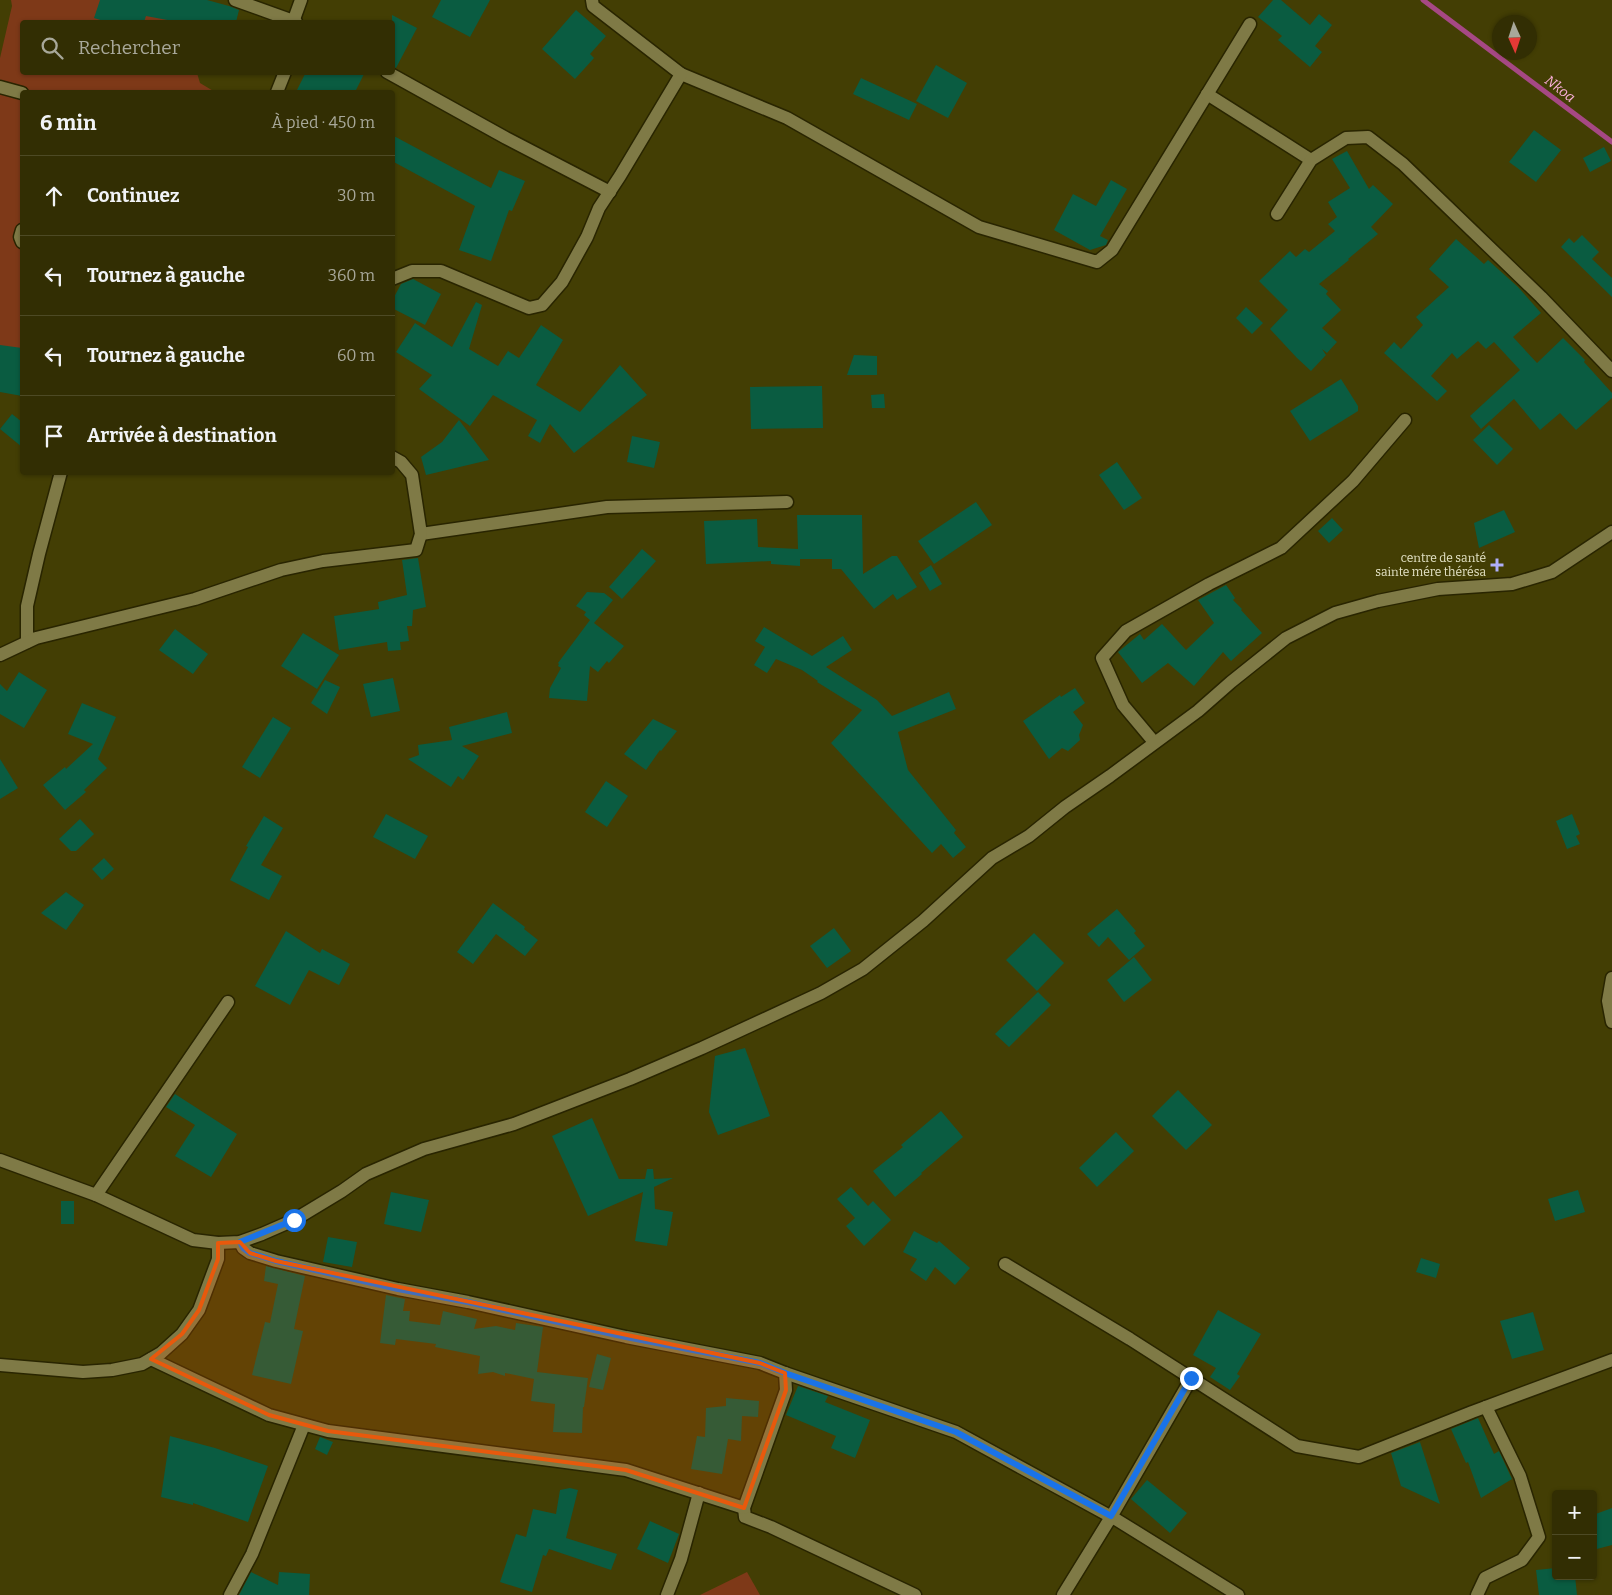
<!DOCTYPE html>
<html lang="fr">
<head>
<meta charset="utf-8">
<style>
  :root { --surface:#322e03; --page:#3a360d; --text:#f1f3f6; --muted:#a8a89a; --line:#4d4a25 }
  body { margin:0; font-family:Bitter,serif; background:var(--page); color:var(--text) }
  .controls { position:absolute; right:15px; bottom:15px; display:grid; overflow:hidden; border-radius:5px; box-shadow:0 1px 4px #0004 }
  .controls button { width:45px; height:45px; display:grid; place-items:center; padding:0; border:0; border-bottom:1px solid var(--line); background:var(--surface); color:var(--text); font:25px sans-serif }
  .compass { position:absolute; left:1492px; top:15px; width:45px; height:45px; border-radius:50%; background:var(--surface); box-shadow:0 1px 4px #0004; rotate:177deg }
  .stop { position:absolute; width:15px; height:15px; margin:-11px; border:4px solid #1a73e8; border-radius:50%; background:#fff }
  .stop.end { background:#1a73e8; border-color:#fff; box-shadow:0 1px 5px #0008 }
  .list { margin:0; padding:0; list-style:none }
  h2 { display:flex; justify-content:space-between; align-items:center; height:65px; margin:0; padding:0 20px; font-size:21px }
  h2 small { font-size:16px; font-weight:400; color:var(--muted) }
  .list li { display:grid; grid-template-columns:32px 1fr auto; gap:15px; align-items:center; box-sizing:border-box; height:80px; padding:0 20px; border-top:1px solid var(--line) }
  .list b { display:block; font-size:19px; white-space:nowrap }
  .list em { font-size:16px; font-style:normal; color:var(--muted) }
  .icon { flex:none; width:28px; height:28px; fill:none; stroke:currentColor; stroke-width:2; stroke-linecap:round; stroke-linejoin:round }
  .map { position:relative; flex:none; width:1612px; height:1595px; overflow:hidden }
  .search { position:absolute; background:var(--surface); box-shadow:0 1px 4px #0004; left:20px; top:20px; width:375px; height:55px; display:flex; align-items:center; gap:12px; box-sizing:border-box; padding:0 18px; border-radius:5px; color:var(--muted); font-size:19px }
  .panel { position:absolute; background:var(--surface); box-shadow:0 1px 4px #0004; left:20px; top:90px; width:375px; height:385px; border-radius:5px }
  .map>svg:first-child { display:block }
  .green { fill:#7e3918 }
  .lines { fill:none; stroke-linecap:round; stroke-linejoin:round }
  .stream { stroke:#a64884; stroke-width:5 }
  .building { fill:#0a5c41 }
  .minor-casing { stroke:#292500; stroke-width:15 }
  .minor { stroke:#7f7a46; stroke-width:12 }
  .route { stroke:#1a73e8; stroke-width:6 }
  .marked { fill:#e8590c; fill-opacity:0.2; stroke:#e8590c; stroke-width:4; stroke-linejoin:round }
  .poi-dot { fill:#afaefa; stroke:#433e04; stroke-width:2 }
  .labels { text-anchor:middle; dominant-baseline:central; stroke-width:4; stroke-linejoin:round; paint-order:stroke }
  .poi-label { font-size:12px; fill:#e6e5c9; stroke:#433e04; text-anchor:end }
  .water-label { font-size:14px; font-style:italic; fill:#fcb1dc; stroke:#433e04 }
</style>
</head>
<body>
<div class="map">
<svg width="1612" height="1595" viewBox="0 0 1612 1595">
  <rect width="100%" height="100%" fill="#433e04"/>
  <g class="green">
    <path d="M11,0H181V22H22V72L197,73L200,83L215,92H22V359L0,370V58L12,6Z"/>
    <path d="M747,1572L760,1595H700Z"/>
  </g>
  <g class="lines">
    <path class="stream" d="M1423,0L1612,142"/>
  </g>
  <g class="building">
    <path d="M100,0H207L229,6L239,10L236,22H178L146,16L144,22H107L94,18Z"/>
    <path d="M441,0H490L470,37L432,17Z"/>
    <path d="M1273,0H1281L1310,25L1319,14L1332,25L1315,46L1322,52L1310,67L1278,40L1282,36L1258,17Z"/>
    <path d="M576,10L606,36L590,54L594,58L575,79L542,49Z"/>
    <path d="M392,15L417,28L396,68L392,66Z"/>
    <path d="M936,65L967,83L948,118L916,101Z"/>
    <path d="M306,72H365L355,92H296Z"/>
    <path d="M861,78L917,104L909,120L853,94Z"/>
    <path d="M1534,130L1561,150L1536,182L1509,162Z"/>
    <path d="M392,135L491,188L499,170L525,181L512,211L509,210L491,261L459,250L475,206L392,161Z"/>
    <path d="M1604,147L1611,161L1590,172L1583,158Z"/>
    <path d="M1347,151L1369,189L1373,185L1393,204L1371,227L1378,234L1348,259L1349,260L1319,284L1328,291L1326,294L1341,310L1322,328L1337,342L1327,353L1322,349L1326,355L1311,371L1297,358L1270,329L1288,310L1259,281L1290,251L1296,257L1305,249L1309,252L1335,231L1328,224L1337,217L1328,202L1350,188L1332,159Z"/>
    <path d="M1111,180L1127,189L1100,236L1108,240L1106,245L1090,250L1054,230L1073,194L1096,206Z"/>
    <path d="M1582,235L1599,252L1592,259L1612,278V297L1561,247L1569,238L1574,243Z"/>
    <path d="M1456,239L1484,264L1488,260L1518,287L1541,313L1513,337L1537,363L1563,338L1585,360L1584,362L1612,393V398L1576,430L1560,413L1540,430L1514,399L1481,429L1470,416L1520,370L1494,342L1486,349L1478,341L1457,359L1452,353L1431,376L1447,391L1437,401L1384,353L1394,342L1401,349L1423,325L1416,317L1449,287L1429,269Z"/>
    <path d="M413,279L441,294L425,325L392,308V301L401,284Z"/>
    <path d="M476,302L482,305L469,349L498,366L508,351L519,358L541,325L563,340L536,385L580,412L620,365L647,395L574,453L550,424L540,443L528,436L537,420L493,395L470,426L419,389L432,375L396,352L415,323L452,347Z"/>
    <path d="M1246,307L1263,323L1252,334L1236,318Z"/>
    <path d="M0,345L22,348V396L0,392Z"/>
    <path d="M854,355L877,356V375H847Z"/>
    <path d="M1341,379L1358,406V411L1310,441L1290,411Z"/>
    <path d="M822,386L823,428L751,429L750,387Z"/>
    <path d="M884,394L885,408H872L871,395Z"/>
    <path d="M12,414L22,422V447L0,429Z"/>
    <path d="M459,420L489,460L426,475L421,457L442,442Z"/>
    <path d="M1489,425L1513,449L1497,465L1473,440Z"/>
    <path d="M632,436L660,442L654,468L627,462Z"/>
    <path d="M1117,462L1142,498L1124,510L1099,475Z"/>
    <path d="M976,502L992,525L934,564L918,541Z"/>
    <path d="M1504,510L1515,532L1479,548L1474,523Z"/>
    <path d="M797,515H862L863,574L892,556H897L917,587L897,600L893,594L874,609L841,569H832V559H800V566L771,564V561L706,564L704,521L757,519L758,547L798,549Z"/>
    <path d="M1332,518L1343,530L1329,543L1318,531Z"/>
    <path d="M642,549L656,561L622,599L609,587Z"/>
    <path d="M418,558L426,607L413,610L412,626H407L409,641L400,642L401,650L388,651L387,642L339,650L334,616L379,609L378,602L407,595L402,560Z"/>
    <path d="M931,565L942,584L930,591L919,573Z"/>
    <path d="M1226,585L1235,598L1233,600L1242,609L1241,610L1262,633L1231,661L1223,652L1194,686L1168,663L1142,683L1118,652L1140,634L1144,640L1162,624L1186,650L1214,623L1198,600Z"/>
    <path d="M587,592L604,593L613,600L594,623L624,646L609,663L607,661L598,672L590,666L587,701L549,698L550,688L561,668L558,666L559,664L558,663L590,620L584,615L586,612L576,606Z"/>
    <path d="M764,627L812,656L843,636L852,650L826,667L877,700L892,716L949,692L956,709L898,732L908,770L956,830L954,833L966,847L953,858L941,844L932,853L831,743L862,710L817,682L818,681L802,670L776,659L767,673L754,665L765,647L755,641Z"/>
    <path d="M175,629L208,654L193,674L159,650Z"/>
    <path d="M303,633L339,655L317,689L281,666Z"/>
    <path d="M19,672L47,690L24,728L0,714V684L7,691Z"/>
    <path d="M393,678L400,711L371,717L363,684Z"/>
    <path d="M325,680L340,687L327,714L311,703Z"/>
    <path d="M1075,688L1085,703L1073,712L1083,725L1079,735L1080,740L1068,751L1062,748L1049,759L1023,721L1060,695L1061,697Z"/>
    <path d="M82,703L116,717L98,759L107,768L84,790L86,792L65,810L43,785L65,767L66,769L93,744L68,734Z"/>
    <path d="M507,712L512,733L462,746L479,756L463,780L458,776L451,787L408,759L419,755L418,745L452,740L449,727Z"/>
    <path d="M273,717L291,728L260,778L242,767Z"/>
    <path d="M653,719L677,731L661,751L660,750L646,770L624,754Z"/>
    <path d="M0,759L18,788L0,799Z"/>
    <path d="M606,781L628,796L607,827L585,812Z"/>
    <path d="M386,814L428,836L415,859L373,837Z"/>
    <path d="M1572,814L1580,834L1576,836L1580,844L1567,849L1556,821Z"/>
    <path d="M264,816L283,828L261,865L282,876L269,900L230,880L248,847L246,846Z"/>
    <path d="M80,819L94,834L76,851H71L59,839Z"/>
    <path d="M104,858L114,869L102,880L92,869Z"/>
    <path d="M66,892L84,905L66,930L41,913Z"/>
    <path d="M493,903L525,927L524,929L538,940L525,956L496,934L473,964L457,952Z"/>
    <path d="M1117,909L1136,931L1134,933L1145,946L1129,960L1108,937L1099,947L1087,934Z"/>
    <path d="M834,928L851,951L827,968L810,946Z"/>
    <path d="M286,931L320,953L322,949L350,964L339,985L309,970L290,1005L255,986Z"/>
    <path d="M1034,933L1064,963L1037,991L1006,960Z"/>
    <path d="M1134,957L1152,980L1124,1002L1107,980Z"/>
    <path d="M1038,992L1051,1005L1009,1047L995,1034Z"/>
    <path d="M745,1048L770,1116L718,1135L709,1112L715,1056Z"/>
    <path d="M1178,1090L1212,1125L1186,1150L1152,1116Z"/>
    <path d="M175,1094L237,1134L211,1177L175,1156L195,1125L166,1107Z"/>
    <path d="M941,1111L963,1137L921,1173L922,1174L895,1197L873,1171L903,1147L901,1145Z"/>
    <path d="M592,1118L619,1179H645L647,1169H653L654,1179L673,1178L654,1187L655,1209L673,1212L667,1246L635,1241L643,1192L588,1216L552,1136Z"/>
    <path d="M1116,1132L1134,1151L1097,1187L1079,1168Z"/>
    <path d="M851,1187L868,1206L873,1201L891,1220L864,1246L846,1226L855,1218L837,1199Z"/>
    <path d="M1578,1190L1585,1212L1555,1221L1548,1199Z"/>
    <path d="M391,1192L429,1200L421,1232L384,1224Z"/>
    <rect x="61" y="1201" width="13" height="23"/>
    <path d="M914,1231L937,1243L939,1241L970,1268L955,1285L935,1267L926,1281L910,1270L917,1259L903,1252Z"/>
    <path d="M328,1237L357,1242L352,1267L323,1262Z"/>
    <path d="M1421,1258L1440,1264L1436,1278L1416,1272Z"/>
    <path d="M266,1266L305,1276L294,1329L303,1331L291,1384L252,1375L265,1322L270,1323L278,1284L264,1281Z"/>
    <path d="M386,1295L405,1299L403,1311H410L409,1321L440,1325L443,1311L477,1319L474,1329L496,1326L515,1330L516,1323L543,1327L537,1372L588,1378L584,1407H583L582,1433L553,1432L555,1404L531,1401L534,1379L505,1373V1376L493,1372L478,1374L480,1356L435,1347L436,1344L396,1339L395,1345L380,1343Z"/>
    <path d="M1218,1310L1261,1334L1237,1374L1240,1376L1230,1390L1210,1377L1216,1368L1193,1355Z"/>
    <path d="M1533,1312L1544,1350L1512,1359L1500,1321Z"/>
    <path d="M597,1354L611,1358L603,1390L589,1387Z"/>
    <path d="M798,1386L828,1396L825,1402L870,1420L855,1458L831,1448L836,1436L786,1415Z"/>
    <path d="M726,1398L759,1401L758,1417L742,1416L741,1441L728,1439L722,1474L691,1469L697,1436L705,1437L706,1408L726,1406Z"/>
    <path d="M1478,1418L1494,1454L1499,1451L1512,1479L1481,1498L1468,1462L1466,1463L1451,1429Z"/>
    <path d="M170,1436L215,1448L268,1466L248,1522L193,1503V1505L161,1497Z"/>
    <path d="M320,1437L333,1442L327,1455L315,1449Z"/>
    <path d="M1420,1442L1440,1504L1401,1486L1391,1453Z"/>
    <path d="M1147,1480L1187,1513L1170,1533L1131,1499Z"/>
    <path d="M570,1488L578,1490L566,1538L617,1554L611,1570L549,1549L546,1556L543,1555L532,1592L500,1582L516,1534L526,1537L533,1509L556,1514L560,1490Z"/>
    <path d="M1612,1508V1545L1593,1550V1515Z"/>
    <path d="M650,1521L679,1534L668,1563L637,1549Z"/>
    <path d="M1556,1568V1576H1575L1577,1595H1539L1536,1570Z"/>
    <path d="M251,1572L278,1585L279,1572L310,1574L309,1595H239Z"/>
  </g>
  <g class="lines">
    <defs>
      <g id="minor">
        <path d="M235,0L296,22"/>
        <path d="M592,0L593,6L681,74L787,118L979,227L1097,262L1112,250L1250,24"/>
        <path d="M293,22L301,0"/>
        <path d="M387,72L506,138L610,192"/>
        <path d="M0,87L22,93"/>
        <path d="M277,92L285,72"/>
        <path d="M1207,94L1311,160"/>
        <path d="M1277,214L1311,160L1346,138L1368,137L1403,164L1541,297L1612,371"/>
        <path d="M22,230L20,237L22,242"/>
        <path d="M392,279L412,271H441L529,308L542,305L562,282L587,237L599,208L620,176L681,74"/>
        <path d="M421,534L607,507L787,502"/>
        <path d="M27,642V606L39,554L61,472"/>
        <path d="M0,655L36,638L195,599L281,570L323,561L416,550L421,534L412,475L401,462L392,457"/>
        <path d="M1154,742L1123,705L1102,658L1126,631L1209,584L1281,548L1353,481L1405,420"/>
        <path d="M1612,978L1608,1001L1612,1022"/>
        <path d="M0,1160L96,1195L193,1240L218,1243L240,1242L262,1234L294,1220L342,1191L366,1174L424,1149L514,1124L630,1079L702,1048L821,993L863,969L923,921L992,858L1029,836L1065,807L1110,776L1198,711L1231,682L1286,638L1335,613L1378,601L1438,589L1512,584L1552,572L1612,532"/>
        <path d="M96,1195L228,1002"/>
        <path d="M240,1242L243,1248L250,1253L276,1261L398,1289L468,1302L626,1337L760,1363L785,1373L786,1390L744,1508L745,1517L771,1527L915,1595"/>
        <path d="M1005,1264L1130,1339L1297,1446L1359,1457L1472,1412L1612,1360"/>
        <path d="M151,1359L269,1415L328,1431L626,1470L744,1508"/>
        <path d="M0,1365L83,1372L112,1370L142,1364L161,1353L182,1334L199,1310L218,1259V1243"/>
        <path d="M785,1373L956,1432L1117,1520L1238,1595"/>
        <path d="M230,1595L252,1554L304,1425"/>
        <path d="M667,1595L681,1559L699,1493"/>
        <path d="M1063,1595L1111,1517L1191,1379"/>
        <path d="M1477,1595L1485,1578L1522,1560L1539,1537L1520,1476L1486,1407"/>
      </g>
    </defs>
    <use href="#minor" class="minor-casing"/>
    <use href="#minor" class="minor"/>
  </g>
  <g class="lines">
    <path class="route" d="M294,1220L240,1242L243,1248L250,1253L276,1261L398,1289L468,1302L626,1337L760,1363L785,1373L956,1432L1111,1516L1191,1378"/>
  </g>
  <path class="marked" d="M240,1242L250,1253L276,1261L760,1363L785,1373L786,1390L744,1508L626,1470L328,1431L269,1415L151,1359L182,1334L199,1310L218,1259V1243Z"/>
  <path class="poi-dot" d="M1494.5 557.5h5v5h5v5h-5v5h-5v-5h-5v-5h5z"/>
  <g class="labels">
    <g class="poi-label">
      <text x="1486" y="558">centre de santé<tspan x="1486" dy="14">sainte mére thérésa</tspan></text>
    </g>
    <g class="water-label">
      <text transform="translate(1560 89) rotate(37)">Nkoa</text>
    </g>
  </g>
</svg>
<div class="controls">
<button>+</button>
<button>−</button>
</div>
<svg class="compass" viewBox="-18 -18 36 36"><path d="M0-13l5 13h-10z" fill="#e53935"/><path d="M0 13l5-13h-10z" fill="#a8a89a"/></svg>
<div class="stop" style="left:294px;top:1220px"></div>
<div class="stop end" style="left:1191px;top:1378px"></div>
<div class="search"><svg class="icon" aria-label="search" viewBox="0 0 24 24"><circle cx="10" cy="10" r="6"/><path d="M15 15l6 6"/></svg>Rechercher</div>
<section class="panel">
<h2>6 min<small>À pied · 450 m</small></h2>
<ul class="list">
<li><svg class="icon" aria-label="ahead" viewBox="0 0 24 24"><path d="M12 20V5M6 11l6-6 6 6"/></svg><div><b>Continuez</b></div><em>30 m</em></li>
<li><svg class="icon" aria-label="left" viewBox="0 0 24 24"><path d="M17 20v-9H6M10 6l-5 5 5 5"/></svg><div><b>Tournez à gauche</b></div><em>360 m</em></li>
<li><svg class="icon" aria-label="left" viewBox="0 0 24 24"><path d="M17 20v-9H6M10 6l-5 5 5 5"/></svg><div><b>Tournez à gauche</b></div><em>60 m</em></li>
<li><svg class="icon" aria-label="arrive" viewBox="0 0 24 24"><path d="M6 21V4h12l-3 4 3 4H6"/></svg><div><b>Arrivée à destination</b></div></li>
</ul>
</section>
</div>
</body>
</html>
